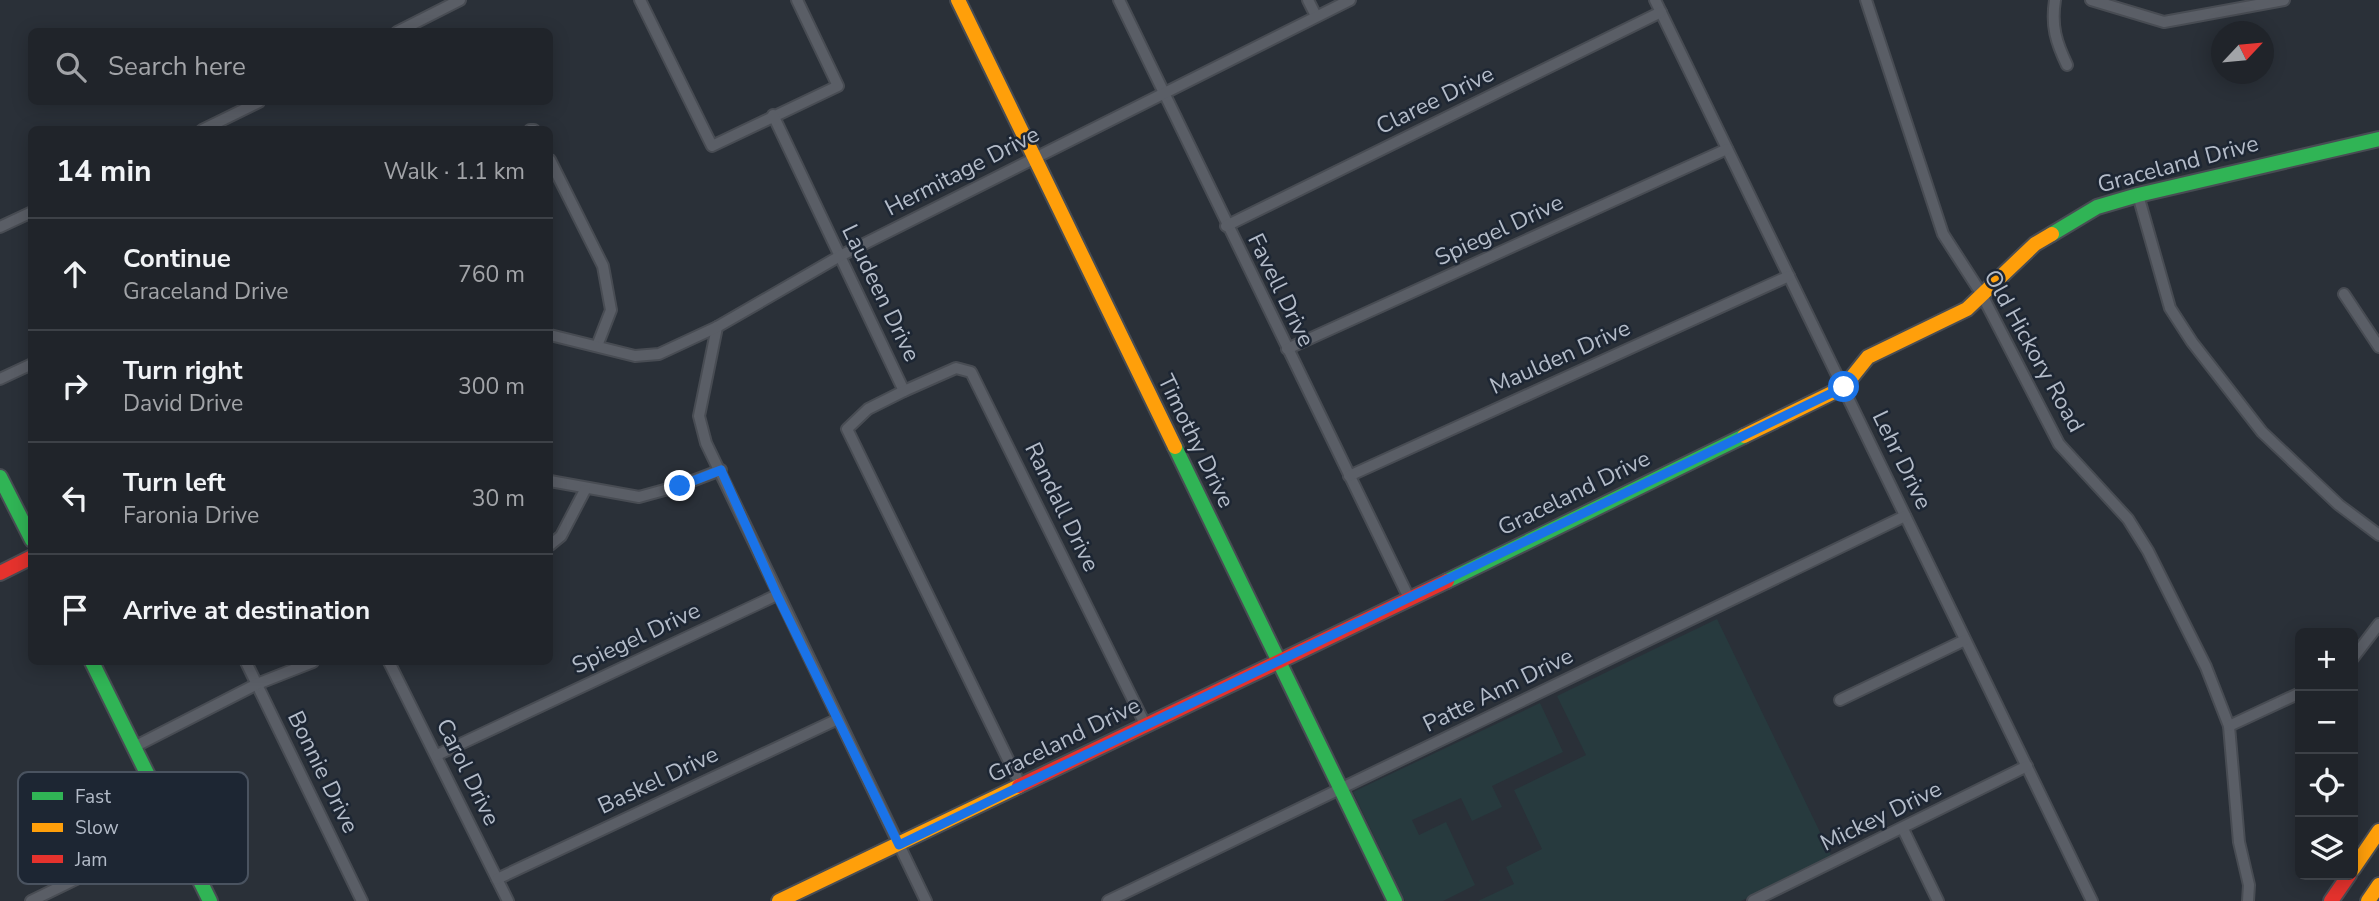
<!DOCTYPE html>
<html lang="en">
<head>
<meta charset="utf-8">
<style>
  :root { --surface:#20242a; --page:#2d3036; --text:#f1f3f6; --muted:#a2a4a8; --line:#3d4147 }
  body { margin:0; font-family:"Nunito Sans",sans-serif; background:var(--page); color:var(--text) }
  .controls { position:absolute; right:21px; bottom:21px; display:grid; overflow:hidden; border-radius:10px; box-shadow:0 4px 18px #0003 }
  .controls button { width:63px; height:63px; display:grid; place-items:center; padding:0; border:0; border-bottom:2px solid var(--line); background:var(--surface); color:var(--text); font:35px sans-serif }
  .compass { position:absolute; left:2211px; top:21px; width:63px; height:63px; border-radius:50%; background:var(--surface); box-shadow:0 4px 18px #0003; rotate:64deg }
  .stop { position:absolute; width:21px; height:21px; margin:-16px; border:5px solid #1a73e8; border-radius:50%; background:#fff }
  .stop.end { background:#1a73e8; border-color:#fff; box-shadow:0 2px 7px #0008 }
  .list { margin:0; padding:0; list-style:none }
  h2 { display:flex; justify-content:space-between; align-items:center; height:91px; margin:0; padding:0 28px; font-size:30px }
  h2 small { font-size:23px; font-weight:400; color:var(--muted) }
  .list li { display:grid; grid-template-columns:46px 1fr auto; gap:21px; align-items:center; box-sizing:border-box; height:112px; padding:0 28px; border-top:2px solid var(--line) }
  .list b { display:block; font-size:26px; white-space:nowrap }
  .list p { margin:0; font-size:23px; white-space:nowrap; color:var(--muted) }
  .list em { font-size:23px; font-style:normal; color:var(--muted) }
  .icon { flex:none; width:38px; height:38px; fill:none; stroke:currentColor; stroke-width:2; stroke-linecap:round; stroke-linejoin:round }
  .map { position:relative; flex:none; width:2379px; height:901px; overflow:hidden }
  .search { position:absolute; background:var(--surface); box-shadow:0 4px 18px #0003; left:28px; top:28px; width:525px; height:77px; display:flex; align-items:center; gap:18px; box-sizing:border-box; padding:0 24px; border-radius:10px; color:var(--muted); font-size:26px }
  .panel { position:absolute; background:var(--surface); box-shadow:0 4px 18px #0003; left:28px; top:126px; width:525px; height:539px; border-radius:10px }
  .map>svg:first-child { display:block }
  .green { fill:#273a3e }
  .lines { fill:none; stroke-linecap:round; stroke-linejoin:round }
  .street-casing { stroke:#484c53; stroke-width:14 }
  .fast-casing { stroke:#484c53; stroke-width:18 }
  .slow-casing { stroke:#484c53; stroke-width:18 }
  .jam-casing { stroke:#484c53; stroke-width:18 }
  .street { stroke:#5a5e66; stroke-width:10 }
  .fast { stroke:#30b455; stroke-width:14 }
  .slow { stroke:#ff9f0a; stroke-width:14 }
  .jam { stroke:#e5322d; stroke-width:14 }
  .route { stroke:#1a73e8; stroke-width:9 }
  .labels { text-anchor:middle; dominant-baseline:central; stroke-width:5; stroke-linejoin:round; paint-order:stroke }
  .street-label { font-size:23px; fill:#b4bcc9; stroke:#1d2633 }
  .key { fill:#1d2633; stroke:#4a5360; stroke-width:2 }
  .key-label { font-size:19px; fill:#b4bcc9 }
</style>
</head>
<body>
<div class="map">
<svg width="2379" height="901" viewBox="0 0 2379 901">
  <rect width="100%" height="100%" fill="#2a3038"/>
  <g class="green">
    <path d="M1717,619L1832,857L1741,901H1478L1514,884L1506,867L1542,849L1514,790L1586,755L1557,696Z"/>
    <path d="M1540,703L1563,752L1492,786L1502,807L1472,821L1461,798L1412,820L1419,835L1446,822L1475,885L1443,901H1405L1353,792Z"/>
  </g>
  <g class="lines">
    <defs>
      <g id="street">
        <path d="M640,0L712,146L838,86L797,0"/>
        <path d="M1119,0L1409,598"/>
        <path d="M1308,0L1316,16"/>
        <path d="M1655,0L2092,901"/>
        <path d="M1866,0L1943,234L1981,293L2059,444L2128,519L2148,551L2206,667L2229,726L2239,842L2249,885L2248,901"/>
        <path d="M2055,0C2051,26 2056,42 2067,65"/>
        <path d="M2091,0L2164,22L2284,0"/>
        <path d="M397,32L460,0"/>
        <path d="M773,115L904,391"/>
        <path d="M202,130L259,102"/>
        <path d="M530,130H534"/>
        <path d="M550,160L603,266L611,310L597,346"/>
        <path d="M2138,195L2170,308L2192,342L2262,432L2339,505L2379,535"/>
        <path d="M1226,226L1661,12"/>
        <path d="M0,227L32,212"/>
        <path d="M2344,294L2379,347"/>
        <path d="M717,327L699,416L706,443L926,901"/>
        <path d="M550,335L635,356L659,354L717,327L840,256L1350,0"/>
        <path d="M1287,349L1727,149"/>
        <path d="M0,379L32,364"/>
        <path d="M1349,476L1789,276"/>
        <path d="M550,481L639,497L679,486L721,470"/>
        <path d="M550,545L561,536L585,490"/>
        <path d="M2353,658L2379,624"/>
        <path d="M246,662L362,901"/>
        <path d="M389,662L508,901"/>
        <path d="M1840,700L1965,640"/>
        <path d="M2229,726L2300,693"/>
        <path d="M134,747L257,684L313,662"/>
        <path d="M437,755L777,595"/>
        <path d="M1021,786L847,429L868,409L904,391L956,368L971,372L1146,726"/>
        <path d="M1903,829L1938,901"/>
        <path d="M497,879L838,719"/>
        <path d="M31,901L175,831"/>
        <path d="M1108,901L1905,516"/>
        <path d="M1753,901L2027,766"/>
      </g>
      <g id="fast">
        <path d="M2052,234L2097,207L2138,195L2379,139"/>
        <path d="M1175,447L1395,901"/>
        <path d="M0,477L32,540"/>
        <path d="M1447,581L1744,436"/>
        <path d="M92,662L210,901"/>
      </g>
      <g id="slow">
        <path d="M958,0L1175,447"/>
        <path d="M1744,436L1844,387L1868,357L1967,309L2035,244L2052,234"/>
        <path d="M2353,869L2379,831"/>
        <path d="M779,901L1019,786"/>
        <path d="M2368,901L2379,885"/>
      </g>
      <g id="jam">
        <path d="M0,573L32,557"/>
        <path d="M1019,786L1447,581"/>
        <path d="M2331,901L2349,875"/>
      </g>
    </defs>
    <use href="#street" class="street-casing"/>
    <use href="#fast" class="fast-casing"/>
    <use href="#slow" class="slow-casing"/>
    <use href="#jam" class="jam-casing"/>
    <use href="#street" class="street"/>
    <use href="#fast" class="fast"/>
    <use href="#slow" class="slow"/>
    <use href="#jam" class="jam"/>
  </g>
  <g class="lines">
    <path class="route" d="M680,486L721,470L777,595L899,845L1844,387"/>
  </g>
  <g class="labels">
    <g class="street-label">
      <text transform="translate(1435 100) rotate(-26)">Claree Drive</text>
      <text transform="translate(2178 164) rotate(-15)">Graceland Drive</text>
      <text transform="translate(962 171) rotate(-27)">Hermitage Drive</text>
      <text transform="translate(1499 230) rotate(-25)">Spiegel Drive</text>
      <text transform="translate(1281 290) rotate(64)">Favell Drive</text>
      <text transform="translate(881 293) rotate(64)">Laudeen Drive</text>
      <text transform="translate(2034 351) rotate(61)">Old Hickory Road</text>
      <text transform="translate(1560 357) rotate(-24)">Maulden Drive</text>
      <text transform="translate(1196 441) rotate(64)">Timothy Drive</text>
      <text transform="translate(1902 460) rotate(64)">Lehr Drive</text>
      <text transform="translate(1574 493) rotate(-26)">Graceland Drive</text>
      <text transform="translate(1062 507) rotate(64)">Randall Drive</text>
      <text transform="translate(636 638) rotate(-25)">Spiegel Drive</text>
      <text transform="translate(1498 690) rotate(-26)">Patte Ann Drive</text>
      <text transform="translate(1064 740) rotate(-26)">Graceland Drive</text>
      <text transform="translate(323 772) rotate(64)">Bonnie Drive</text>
      <text transform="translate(468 772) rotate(64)">Carol Drive</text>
      <text transform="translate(658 780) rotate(-25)">Baskel Drive</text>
      <text transform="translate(1881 816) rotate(-26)">Mickey Drive</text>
    </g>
  </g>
  <rect x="18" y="772" width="230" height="112" rx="10" class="key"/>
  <rect x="32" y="792" width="31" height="8" fill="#30b455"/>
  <rect x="32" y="823" width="31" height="9" fill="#ff9f0a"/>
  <rect x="32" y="855" width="31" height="8" fill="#e5322d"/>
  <g class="key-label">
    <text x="75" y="803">Fast</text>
    <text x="75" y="834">Slow</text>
    <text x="75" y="866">Jam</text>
  </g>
</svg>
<div class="controls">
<button>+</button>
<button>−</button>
<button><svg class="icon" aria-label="locate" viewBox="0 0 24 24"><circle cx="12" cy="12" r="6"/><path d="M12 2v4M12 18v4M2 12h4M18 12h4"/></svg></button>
<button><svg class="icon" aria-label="layers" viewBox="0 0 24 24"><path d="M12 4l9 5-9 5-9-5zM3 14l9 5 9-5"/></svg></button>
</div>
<svg class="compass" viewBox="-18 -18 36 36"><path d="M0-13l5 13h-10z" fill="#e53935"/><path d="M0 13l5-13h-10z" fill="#a2a4a8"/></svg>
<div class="stop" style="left:1844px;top:387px"></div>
<div class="stop end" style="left:680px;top:486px"></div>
<div class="search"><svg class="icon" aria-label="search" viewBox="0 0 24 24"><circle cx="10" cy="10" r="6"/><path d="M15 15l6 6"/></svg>Search here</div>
<section class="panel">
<h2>14 min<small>Walk · 1.1 km</small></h2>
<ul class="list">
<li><svg class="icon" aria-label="ahead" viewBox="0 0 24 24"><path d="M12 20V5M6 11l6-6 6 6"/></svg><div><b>Continue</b><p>Graceland Drive</p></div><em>760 m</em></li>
<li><svg class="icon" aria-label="right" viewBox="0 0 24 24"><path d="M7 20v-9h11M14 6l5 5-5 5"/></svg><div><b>Turn right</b><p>David Drive</p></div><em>300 m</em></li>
<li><svg class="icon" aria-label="left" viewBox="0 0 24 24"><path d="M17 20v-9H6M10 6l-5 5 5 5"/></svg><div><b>Turn left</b><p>Faronia Drive</p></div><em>30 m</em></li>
<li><svg class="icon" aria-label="arrive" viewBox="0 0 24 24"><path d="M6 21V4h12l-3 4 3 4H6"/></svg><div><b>Arrive at destination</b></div></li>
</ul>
</section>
</div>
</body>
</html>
